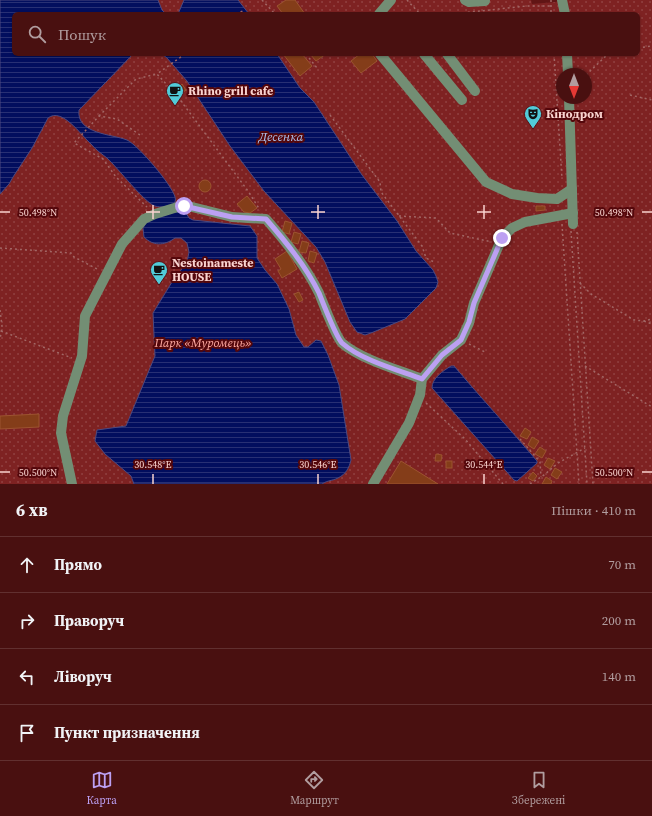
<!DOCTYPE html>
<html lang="uk">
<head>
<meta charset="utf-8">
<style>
  :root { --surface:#491010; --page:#531e1e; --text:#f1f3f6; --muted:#b19d9f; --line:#613030; --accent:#bca0f2 }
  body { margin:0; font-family:"Source Serif 4",serif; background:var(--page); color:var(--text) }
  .compass { position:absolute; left:556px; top:68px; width:36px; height:36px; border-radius:50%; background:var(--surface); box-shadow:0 1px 3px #0004; rotate:180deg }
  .stop { position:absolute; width:12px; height:12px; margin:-9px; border:3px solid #bca0f2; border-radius:50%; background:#fff }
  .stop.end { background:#bca0f2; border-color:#fff; box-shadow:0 1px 4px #0008 }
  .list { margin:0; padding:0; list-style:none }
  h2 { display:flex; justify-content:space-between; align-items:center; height:52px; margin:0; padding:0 16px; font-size:17px }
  h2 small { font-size:13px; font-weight:400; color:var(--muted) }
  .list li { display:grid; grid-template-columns:26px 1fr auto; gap:12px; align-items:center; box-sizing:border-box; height:56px; padding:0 16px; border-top:1px solid var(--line) }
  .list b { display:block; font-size:15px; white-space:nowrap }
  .list em { font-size:13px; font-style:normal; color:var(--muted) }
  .icon { flex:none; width:22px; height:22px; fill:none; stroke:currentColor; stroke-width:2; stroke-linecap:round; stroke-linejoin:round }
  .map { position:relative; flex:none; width:652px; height:484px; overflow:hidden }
  .search { position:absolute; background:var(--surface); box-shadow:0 1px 3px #0004; left:12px; right:12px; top:12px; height:44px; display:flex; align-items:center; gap:10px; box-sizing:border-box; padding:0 14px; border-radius:6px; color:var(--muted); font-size:15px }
  .sheet { height:276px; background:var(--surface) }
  nav { display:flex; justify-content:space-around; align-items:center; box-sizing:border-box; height:56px; border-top:1px solid var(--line); background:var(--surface); font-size:11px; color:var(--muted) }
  nav a { display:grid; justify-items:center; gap:2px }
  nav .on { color:var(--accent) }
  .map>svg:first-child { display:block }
  .park { fill:url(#park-dots); fill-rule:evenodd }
  .water { fill:url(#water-rules); stroke:#4c4980 }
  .building { fill:#843d19; stroke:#9c5430 }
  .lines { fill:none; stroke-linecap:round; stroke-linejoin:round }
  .path { stroke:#a26765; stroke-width:1.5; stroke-dasharray:2 3; stroke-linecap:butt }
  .minor { stroke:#738e74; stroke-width:10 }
  .route { stroke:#bca0f2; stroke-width:5 }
  .ticks { fill:none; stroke:#fad4d0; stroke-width:1.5 }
  .labels { text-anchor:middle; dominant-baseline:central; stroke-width:4; stroke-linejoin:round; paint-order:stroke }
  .poi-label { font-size:12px; font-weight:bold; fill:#fad4d0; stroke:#54070b; text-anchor:start }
  .park-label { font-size:12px; font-style:italic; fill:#ffaba3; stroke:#54070b }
  .water-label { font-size:13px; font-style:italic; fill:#acc1ed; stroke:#54070b }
  .ticks-label { font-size:10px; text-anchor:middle; fill:#fad4d0; stroke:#54070b; stroke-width:4; stroke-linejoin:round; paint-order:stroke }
</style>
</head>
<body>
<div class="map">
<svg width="652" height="484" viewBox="0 0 652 484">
  <defs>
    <pattern id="park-dots" width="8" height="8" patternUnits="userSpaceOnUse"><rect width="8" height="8" fill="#7e2222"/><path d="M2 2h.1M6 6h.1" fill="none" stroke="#914141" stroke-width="1.8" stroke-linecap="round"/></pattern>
    <pattern id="water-rules" width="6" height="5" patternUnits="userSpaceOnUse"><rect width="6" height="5" fill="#020e5e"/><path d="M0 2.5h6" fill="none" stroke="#283074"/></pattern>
  </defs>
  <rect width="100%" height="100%" fill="#611515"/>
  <path class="park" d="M113,0H531L532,4L556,2L559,0H652V484H0V125L64,54H638V14H100ZM562,74H586V98H562Z"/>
  <g class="water">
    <path d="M0,0H158L162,10L166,14H14V54H133L79,110C76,134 112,134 127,140C138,145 172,185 175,197C176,200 175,202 174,205C168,206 161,208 155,206C145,203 118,168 107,158C102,154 96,150 91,144C81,135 62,107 48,118L32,148L13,177L9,184L0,194Z"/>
    <path d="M184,0H238L249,14H178Z"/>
    <path d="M162,54H277L300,88L314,102L362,175L397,221L416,251L433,270L436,276L438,282L436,288L405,319L371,333L365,335L357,332L350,322L325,262L316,247L264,191L230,146L187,81L167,58Z"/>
    <path d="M178,210L186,213L189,218L193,220L250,226L257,236V258L265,270L277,284L289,309L296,335L304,347H308L316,340L321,341L328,355L339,385L351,460C349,468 346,474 338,478C332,481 328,480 322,484H134L131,476L105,454L95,441L97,430L126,426L155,356L153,313L172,282L187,262L189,252L187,243L181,238H175C164,246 153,246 144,237L143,228L147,221Z"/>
    <path d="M451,366H454C481,398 510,429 537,461V463L517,481L514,480L432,388C432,378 443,371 451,366Z"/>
  </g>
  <g class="building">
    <path d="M286,0H295L305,14H283L277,6Z"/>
    <path d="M283,54H302L312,66L300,76Z"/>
    <path d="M310,54H326L316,61Z"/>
    <path d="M360,54H372L377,61L361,73L351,61Z"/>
    <path d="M182,84L186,90L179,95L176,89Z"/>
    <circle cx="205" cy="186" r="6"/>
    <path d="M247,196L257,208L250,213L244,212L237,204Z"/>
    <path d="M536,206H545V210L536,211Z"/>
    <path d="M285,221L292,223L289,234L282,232Z"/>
    <path d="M294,232L301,234L298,244L291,242Z"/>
    <path d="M302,241L309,243L306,253L299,252Z"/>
    <path d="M287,251L297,269L282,278L278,271L281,269L275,259Z"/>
    <path d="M310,251L317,253L314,263L308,261Z"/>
    <path d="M299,292L303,300L299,302L294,294Z"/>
    <path d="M39,414V427L0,429V416Z"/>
    <path d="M525,428L531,432L527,439L520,436Z"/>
    <path d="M532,437L539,441L534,449L528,445Z"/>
    <path d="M540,447L546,451L542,458L535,454Z"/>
    <path d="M436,454L442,455L441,461H435Z"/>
    <path d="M548,458L555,461L550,469L544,465Z"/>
    <path d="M401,461L438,484H387Z"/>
    <rect x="446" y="461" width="6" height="7"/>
    <path d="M555,468L562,472L557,479L551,475Z"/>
    <path d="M533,472L537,476L533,481L528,478Z"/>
    <path d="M546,477L552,481L551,484H542Z"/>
  </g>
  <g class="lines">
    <g class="path">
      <path d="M262,0L275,14"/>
      <path d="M407,0L420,14"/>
      <path d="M551,0V14"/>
      <path d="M236,14L245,10"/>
      <path d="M453,14L526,6H551"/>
      <path d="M638,48L652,46"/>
      <path d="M185,54L157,74L178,97L248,191L260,210"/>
      <path d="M306,54L317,68"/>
      <path d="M554,54L562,179"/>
      <path d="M586,75L608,54"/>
      <path d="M630,95L652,100"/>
      <path d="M330,115L380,182L381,192L422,246L426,258L434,262"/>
      <path d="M99,116L136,79L157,74"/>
      <path d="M140,135L117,119L99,116L74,143L103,159L116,177L147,207"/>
      <path d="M399,216L436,218L450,233L492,242"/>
      <path d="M562,224L579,484"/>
      <path d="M571,231L587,484"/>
      <path d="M577,232L593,484"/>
      <path d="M0,248L71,253L74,257L99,270"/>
      <path d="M580,283L591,294L634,320L644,321L652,319"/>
      <path d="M0,310L2,326L0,340"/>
      <path d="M644,321L652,324"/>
      <path d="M1,331L72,358"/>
      <path d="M469,344L485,352"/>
      <path d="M585,366L652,407"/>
      <path d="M426,403L465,439L503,484"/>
      <path d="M520,439L540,462L541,477"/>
      <path d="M530,484L544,475L558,463L585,448"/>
    </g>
    <g class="minor">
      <path d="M465,0L469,2L485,1"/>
      <path d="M562,0L565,14"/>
      <path d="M379,14L391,0"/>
      <path d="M380,54L486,182L512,194L537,198L557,199L572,189"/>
      <path d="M424,54L462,100"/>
      <path d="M447,54L475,91"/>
      <path d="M567,54L568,74"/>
      <path d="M569,98L573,224"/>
      <path d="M72,484L61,433L63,416L82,356L85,316L122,244L144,219L155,214L184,205L232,217L266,219C286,242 305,265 319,293C323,303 336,337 342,343C360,359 399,370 422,379"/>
      <path d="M373,484L409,423L420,395L422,379L442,355L461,340L469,323L474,303L502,238L512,228L525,222L573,213"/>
    </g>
  </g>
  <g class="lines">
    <path class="route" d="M184,206L232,217L266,219C286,242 305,265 319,293C323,303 336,337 342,343C361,360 398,370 422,379L442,355L461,340L469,322L474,303L502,238"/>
  </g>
  <path class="ticks" d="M153,205V219M318,205V219M484,205V219M0,212H10M146,212H160M311,212H325M477,212H491M642,212H652M0,472H10M642,472H652M153,474V484M318,474V484M484,474V484"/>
  <defs>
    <symbol id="cafe-pin" viewBox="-11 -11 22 30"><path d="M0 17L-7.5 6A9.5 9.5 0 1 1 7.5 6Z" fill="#52cbd8" stroke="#54070b"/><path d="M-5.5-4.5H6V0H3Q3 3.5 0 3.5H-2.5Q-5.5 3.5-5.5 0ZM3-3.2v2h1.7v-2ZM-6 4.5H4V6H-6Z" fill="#111"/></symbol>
    <symbol id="theatre-pin" viewBox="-11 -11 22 30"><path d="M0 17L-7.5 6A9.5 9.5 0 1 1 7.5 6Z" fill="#52cbd8" stroke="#54070b"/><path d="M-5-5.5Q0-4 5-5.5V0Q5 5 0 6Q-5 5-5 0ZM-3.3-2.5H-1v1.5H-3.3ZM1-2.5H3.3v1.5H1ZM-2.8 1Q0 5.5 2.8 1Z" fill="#111"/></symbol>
  </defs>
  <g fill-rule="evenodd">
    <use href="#cafe-pin" x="165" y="81" width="20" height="27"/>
    <use href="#theatre-pin" x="523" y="104" width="20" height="27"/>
    <use href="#cafe-pin" x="149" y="260" width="20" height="27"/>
  </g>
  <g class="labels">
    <g class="poi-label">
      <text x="188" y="91">Rhino grill cafe</text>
      <text x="546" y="114">Кінодром</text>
      <text x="172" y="263">Nestoinameste<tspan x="172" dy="14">HOUSE</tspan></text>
    </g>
    <g class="park-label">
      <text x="203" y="343">Парк «Муромець»</text>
    </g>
    <g class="water-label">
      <text x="281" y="136">Десенка</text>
    </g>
  </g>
  <g class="ticks-label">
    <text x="614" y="216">50.498°N</text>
    <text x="38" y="216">50.498°N</text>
    <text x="153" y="468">30.548°E</text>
    <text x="318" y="468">30.546°E</text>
    <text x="484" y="468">30.544°E</text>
    <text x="614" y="476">50.500°N</text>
    <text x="38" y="476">50.500°N</text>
  </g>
</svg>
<svg class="compass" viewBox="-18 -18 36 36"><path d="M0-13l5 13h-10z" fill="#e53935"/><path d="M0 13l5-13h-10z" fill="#b19d9f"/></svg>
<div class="stop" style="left:184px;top:206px"></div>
<div class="stop end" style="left:502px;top:238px"></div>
<div class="search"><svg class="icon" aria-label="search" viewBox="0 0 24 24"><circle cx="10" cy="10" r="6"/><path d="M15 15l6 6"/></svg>Пошук</div>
</div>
<section class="sheet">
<h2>6 хв<small>Пішки · 410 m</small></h2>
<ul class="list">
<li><svg class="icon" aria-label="ahead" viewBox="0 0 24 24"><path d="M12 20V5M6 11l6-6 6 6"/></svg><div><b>Прямо</b></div><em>70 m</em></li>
<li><svg class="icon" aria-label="right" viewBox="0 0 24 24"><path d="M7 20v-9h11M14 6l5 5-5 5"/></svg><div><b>Праворуч</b></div><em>200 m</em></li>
<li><svg class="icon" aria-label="left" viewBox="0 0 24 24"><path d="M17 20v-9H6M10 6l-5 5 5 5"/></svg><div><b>Ліворуч</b></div><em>140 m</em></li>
<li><svg class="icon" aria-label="arrive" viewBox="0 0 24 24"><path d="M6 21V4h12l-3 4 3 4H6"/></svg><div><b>Пункт призначення</b></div></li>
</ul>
</section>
<nav>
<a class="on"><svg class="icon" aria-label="map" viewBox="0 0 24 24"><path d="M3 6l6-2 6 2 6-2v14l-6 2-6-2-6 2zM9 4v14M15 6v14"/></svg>Карта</a>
<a><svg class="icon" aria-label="directions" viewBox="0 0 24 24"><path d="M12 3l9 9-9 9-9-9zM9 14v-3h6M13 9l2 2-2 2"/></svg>Маршрут</a>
<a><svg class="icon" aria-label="saved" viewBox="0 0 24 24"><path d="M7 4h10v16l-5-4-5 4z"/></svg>Збережені</a>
</nav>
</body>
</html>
